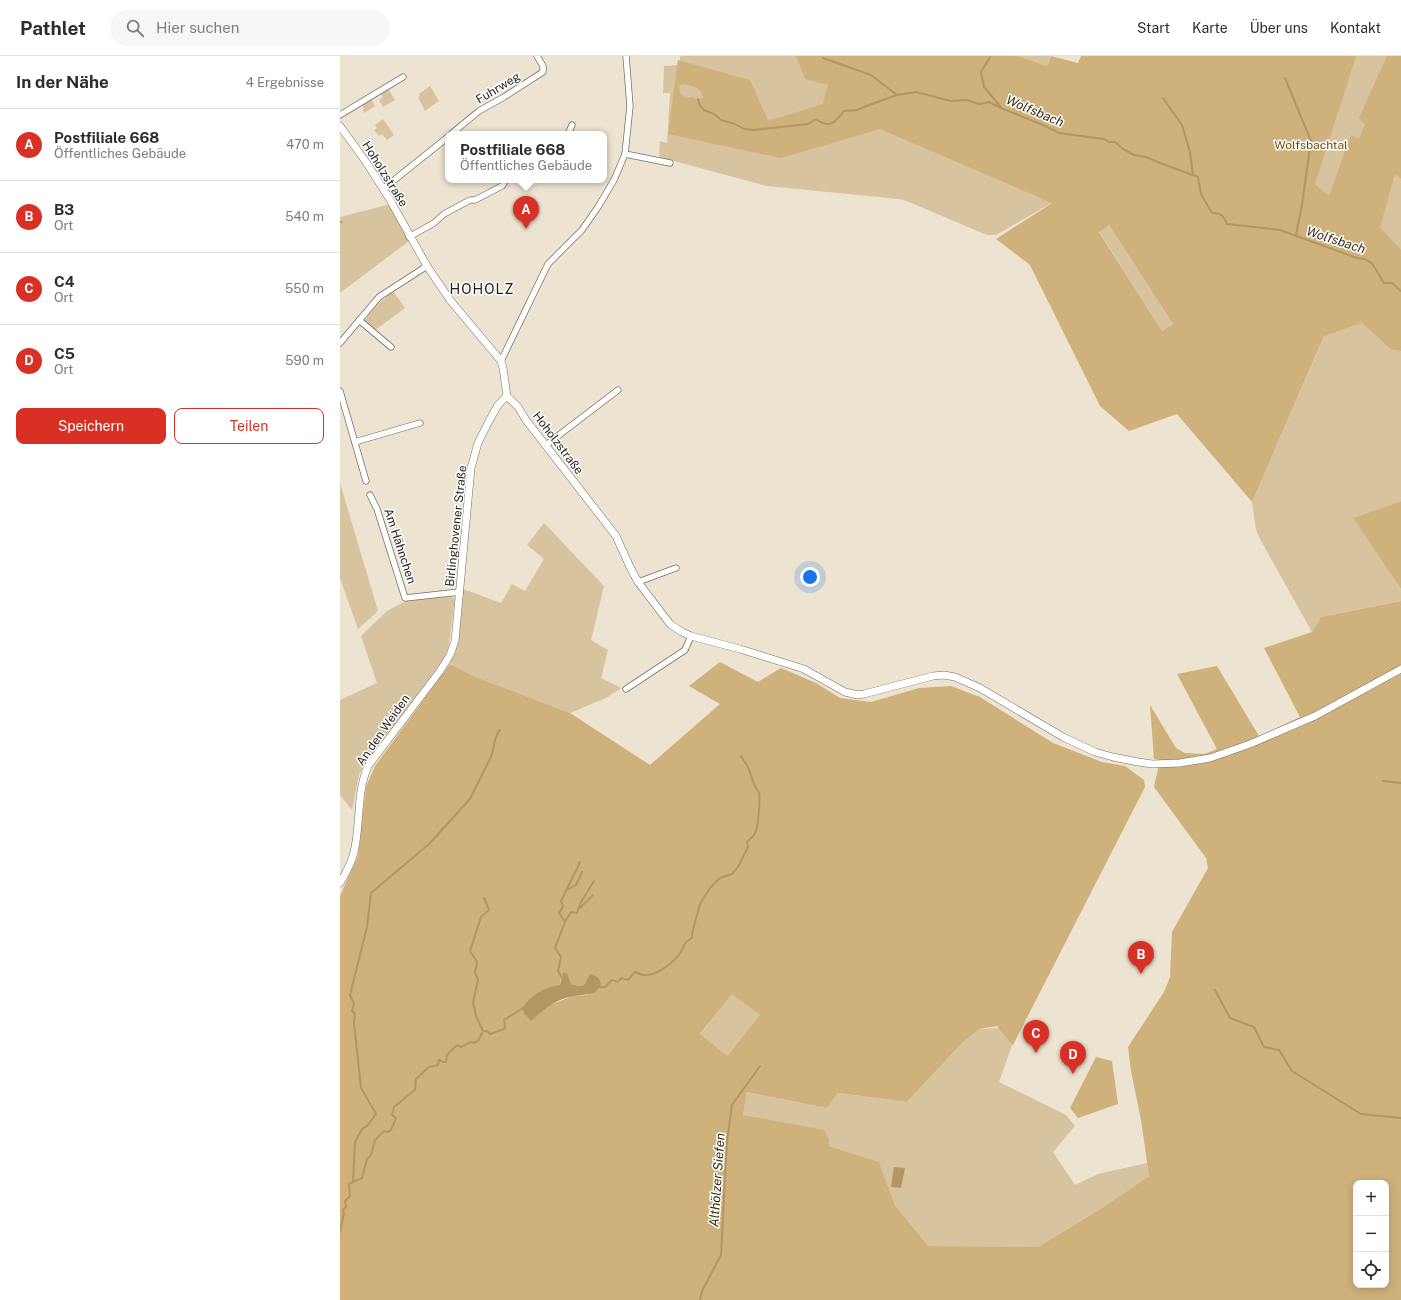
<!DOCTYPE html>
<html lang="de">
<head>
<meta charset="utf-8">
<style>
  :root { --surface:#fff; --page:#f7f7f7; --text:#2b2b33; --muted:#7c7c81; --line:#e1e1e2; --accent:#d93025 }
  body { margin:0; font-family:"Public Sans",sans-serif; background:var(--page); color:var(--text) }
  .controls { position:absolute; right:12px; bottom:12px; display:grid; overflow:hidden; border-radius:8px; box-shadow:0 2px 10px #0003 }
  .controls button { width:36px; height:36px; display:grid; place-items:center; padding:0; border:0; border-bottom:1px solid var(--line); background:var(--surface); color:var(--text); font:20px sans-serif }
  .you { position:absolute; left:470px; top:521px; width:14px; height:14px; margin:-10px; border:3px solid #fff; border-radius:50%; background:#1a73e8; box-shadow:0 0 0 6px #1a73e833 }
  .badge { display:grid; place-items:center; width:26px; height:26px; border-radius:50%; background:var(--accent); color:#fff; font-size:13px; font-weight:700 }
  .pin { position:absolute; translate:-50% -33px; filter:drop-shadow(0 1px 2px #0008) }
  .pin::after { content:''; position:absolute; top:21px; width:14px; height:12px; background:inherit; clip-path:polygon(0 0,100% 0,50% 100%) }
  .popup { position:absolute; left:105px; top:75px; width:162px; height:52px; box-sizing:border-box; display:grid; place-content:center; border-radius:8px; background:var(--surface); filter:drop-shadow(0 1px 3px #0005); font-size:13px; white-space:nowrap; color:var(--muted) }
  .popup b { font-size:15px; color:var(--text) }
  .popup::after { content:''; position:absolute; left:50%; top:100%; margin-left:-8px; border:8px solid transparent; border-top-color:var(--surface) }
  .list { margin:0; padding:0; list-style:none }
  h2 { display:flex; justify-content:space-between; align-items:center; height:52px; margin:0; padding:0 16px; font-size:17px }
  h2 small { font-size:13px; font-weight:400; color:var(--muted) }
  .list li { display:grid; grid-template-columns:26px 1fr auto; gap:12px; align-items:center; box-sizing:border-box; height:72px; padding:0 16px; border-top:1px solid var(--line) }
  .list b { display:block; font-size:15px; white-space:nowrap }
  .list p { margin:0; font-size:13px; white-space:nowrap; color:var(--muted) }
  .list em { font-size:13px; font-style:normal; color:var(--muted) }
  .actions { display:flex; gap:8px; padding:12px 16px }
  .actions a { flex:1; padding:9px 0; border:1px solid var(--accent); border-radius:8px; text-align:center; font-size:14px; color:var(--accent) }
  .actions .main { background:var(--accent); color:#fff }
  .icon { flex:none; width:22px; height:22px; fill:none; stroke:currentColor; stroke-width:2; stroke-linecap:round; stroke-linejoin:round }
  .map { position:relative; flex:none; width:1061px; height:1244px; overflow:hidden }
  header { display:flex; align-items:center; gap:24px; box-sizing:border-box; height:56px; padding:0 20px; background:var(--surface); border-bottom:1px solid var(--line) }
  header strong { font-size:19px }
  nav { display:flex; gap:22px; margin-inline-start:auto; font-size:14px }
  .search { width:280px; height:36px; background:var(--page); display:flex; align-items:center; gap:10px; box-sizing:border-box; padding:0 14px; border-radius:22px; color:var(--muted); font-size:15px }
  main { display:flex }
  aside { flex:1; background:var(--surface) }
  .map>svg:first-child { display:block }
  .green { fill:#d7c39d }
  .forest { fill:#cfb17b; fill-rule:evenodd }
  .water { fill:#b39661 }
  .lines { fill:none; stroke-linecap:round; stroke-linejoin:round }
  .stream { stroke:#b39661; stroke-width:2 }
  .minor-casing { stroke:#797060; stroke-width:7 }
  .tertiary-casing { stroke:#797060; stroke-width:8 }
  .minor { stroke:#fff; stroke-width:5.5 }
  .tertiary { stroke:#fff; stroke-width:7 }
  .labels { text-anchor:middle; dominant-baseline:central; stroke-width:3; stroke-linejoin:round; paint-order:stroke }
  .street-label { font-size:12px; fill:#211d17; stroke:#fff }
  .park-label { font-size:12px; fill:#694c06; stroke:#fff }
  .water-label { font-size:13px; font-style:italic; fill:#382b12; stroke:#fff }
  .quarter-label { font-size:14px; letter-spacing:1px; fill:#211d17; stroke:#fff }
</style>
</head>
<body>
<header>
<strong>Pathlet</strong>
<div class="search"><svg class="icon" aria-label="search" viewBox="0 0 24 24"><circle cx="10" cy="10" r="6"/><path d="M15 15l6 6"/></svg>Hier suchen</div>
<nav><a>Start</a><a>Karte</a><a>Über uns</a><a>Kontakt</a></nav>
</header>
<main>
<aside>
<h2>In der Nähe<small>4 Ergebnisse</small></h2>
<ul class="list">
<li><span class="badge">A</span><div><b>Postfiliale 668</b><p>Öffentliches Gebäude</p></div><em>470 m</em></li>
<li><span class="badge">B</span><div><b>B3</b><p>Ort</p></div><em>540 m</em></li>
<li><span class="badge">C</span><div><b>C4</b><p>Ort</p></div><em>550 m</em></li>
<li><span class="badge">D</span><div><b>C5</b><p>Ort</p></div><em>590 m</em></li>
</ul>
<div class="actions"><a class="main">Speichern</a><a>Teilen</a></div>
</aside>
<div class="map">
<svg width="1061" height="1244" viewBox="0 0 1061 1244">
  <rect width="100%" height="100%" fill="#ede3d1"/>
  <g class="green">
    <path d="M340,0H606L734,57L757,0H1061V254L1052,294L1061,295V445L1013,462L1061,533V545L981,561L972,576L920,483L916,474L912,446L980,290L1013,199L713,146L656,179H647L569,146L559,143L427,130L319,101L320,85L327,87L330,37H323L324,10L340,9Z"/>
    <path d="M678,0H711L707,10Z"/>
    <path d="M90,30L99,45L85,55L78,41L80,40L79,38Z"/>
    <path d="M47,31L55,44L43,51L39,44L43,41L39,36Z"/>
    <path d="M32,44L35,50L24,57L23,49Z"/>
    <path d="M43,63L54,79L47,84L42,78L39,80L34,74L37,72L35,69Z"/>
    <path d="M51,148L69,185L0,237V161Z"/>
    <path d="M769,169L833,268L822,275L759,175Z"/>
    <path d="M53,235L65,252L35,274L24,265L35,251Z"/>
    <path d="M0,427L38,555L18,573L0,522Z"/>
    <path d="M204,467L264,530L251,584L268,594L261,622L281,632L268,641L230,657L136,621L110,608L118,587L123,533L161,547L172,528L185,535L204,503L187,489Z"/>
    <path d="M111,540L115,543L108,594L102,605L28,703L19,718L12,754L0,739V644L37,627L21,580L47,555L66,545Z"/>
    <path d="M392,937L420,959L387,1000L360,979Z"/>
    <path d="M659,972L672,989L659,1026L726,1059L735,1070L713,1096L735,1129L758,1118L807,1107L809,1120L762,1152L698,1191L588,1190L555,1149L539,1106L489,1090L403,1059L407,1036L487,1052L498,1037L567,1046L622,987L639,973Z"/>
  </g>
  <g class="forest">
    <path d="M456,0H678L707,10L711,0L738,7L741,0H1016L975,128L989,140L1011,79L1019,83L1025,69L1019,62L1047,0H1061V123L1055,118L1040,171L1061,194V295L1052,294L1022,267L984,280L912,446L837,358L789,375L760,350L690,209L656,183L712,147L540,73L441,102L328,78L338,4L410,24L428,65L483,48L488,29L465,23ZM342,28C351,28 362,32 363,41L360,43H355L353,41L346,42L340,37L339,31ZM769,169L833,268L822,275L759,176Z"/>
    <path d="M1061,445V533L1013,462Z"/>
    <path d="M1061,545V1244H0V840L18,800L26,731L35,710L110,608L136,621L230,657L310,709L380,648L349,630L380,606L418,626L441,612L476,627L500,642L531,646L579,632L611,630L640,641L713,687L762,706L785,710L804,724L805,731L673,989H672L657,970L639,973L622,987L567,1046L498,1037L487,1052L407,1036L403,1059L484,1074L489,1083V1090L539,1106L555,1149L588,1190L698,1191L762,1152L809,1120L801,1064L791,1015L788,991L824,936L830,921L832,876L868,812L866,802L814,731L820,704L814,703L810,649L836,692L845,697L865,698L877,693L837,618L877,610L919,680L960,661L924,592L972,576L981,561ZM227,918L231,928L238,930L244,929L251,918L247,939L233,940L207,950L199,936L220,929L221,920ZM392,938L420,959L387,1000L360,978ZM1016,1127H1046V1229H1016Z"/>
    <path d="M756,1001L772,1005L778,1048L738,1062L730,1052Z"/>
  </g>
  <g class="water">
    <path d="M223,917H227L231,928L238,930L244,929L250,918C257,920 259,921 261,928L256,936C249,938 242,939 234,940C216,943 204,953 191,965L184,957L182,953C190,939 205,931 220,929Z"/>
    <path d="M554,1111L565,1112L561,1132L551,1131Z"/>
  </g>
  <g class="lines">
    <g class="stream">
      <path d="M650,1L641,16L644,31L661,51"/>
      <path d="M483,2L531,19L557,39"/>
      <path d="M945,22L971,85L962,148L956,179"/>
      <path d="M823,42L842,69L850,96L853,119"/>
      <path d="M358,43L360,50L364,54L374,58L381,64L395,68L404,73L414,74L468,68L476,63C489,73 495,67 504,55L517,54L529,49L557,39L576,36L611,45L626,44L639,48L649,46L661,52L703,69L719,77L764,83L769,86H775L783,93L794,99L806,101L820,107L858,121L861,138L872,157C881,156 884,161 887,168L940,174L1017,202C1034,202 1035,214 1044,227H1052L1061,235"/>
      <path d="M0,166H2"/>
      <path d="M1043,725L1061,727"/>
      <path d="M227,834L236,829L242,816"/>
      <path d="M240,852L253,839"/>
      <path d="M225,866L231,856L237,857L241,846L254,825"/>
      <path d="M222,922L218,915L221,901L215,892L225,866L219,857L223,850L221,845L240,806"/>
      <path d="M258,931H265L272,924L278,926L281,922L288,924L295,916C298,917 301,919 304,919C316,921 335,905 341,896C344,889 345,885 352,882V877L360,848L370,832L380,822L392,818L398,811L408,791L407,786C409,784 413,781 414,779C419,771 420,746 419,736C413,730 412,720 408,712C407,708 403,704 401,700"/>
      <path d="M875,934L890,962L914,971L924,991L939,994L952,1015L1021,1058L1061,1062"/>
      <path d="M143,975L136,960L133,946L138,924L135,916L137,906L130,895L141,861L149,854L144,842"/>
      <path d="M13,1126L15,1086L22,1073L27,1070L36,1058L21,1032L14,967L15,958L12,955L14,948L10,939L27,871L31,837L89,788L130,743L151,701C155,691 153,682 160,674"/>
      <path d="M0,1176L4,1157L3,1154L6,1151L5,1145L10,1140L9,1128L22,1122L27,1103L31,1099L35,1084L44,1075L48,1076L51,1074L56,1062L52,1059L54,1051C61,1046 67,1039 75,1034L76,1023L89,1011L98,1009L99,1004L103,1006H106L107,999L117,989L121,991L131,986L134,987L138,985L143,975H147L150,978L161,974L165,972L164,964L183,952"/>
      <path d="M360,1244L362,1235L381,1199L387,1085L392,1049L420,1010"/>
    </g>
    <defs>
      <g id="minor">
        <path d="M0,59L63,21"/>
        <path d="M111,78L139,55L164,41L203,16V10L197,0"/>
        <path d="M228,78L232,69"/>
        <path d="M285,98L330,107"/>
        <path d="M43,133L108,81"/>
        <path d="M69,181L94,167L104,158L130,144H135L162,130L166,124"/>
        <path d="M19,264L51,291"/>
        <path d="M0,287L39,241L87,210"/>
        <path d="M161,305L208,208L242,174L258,151L274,124L285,98L290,50L286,0"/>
        <path d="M0,335L26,425"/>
        <path d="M15,386L80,367"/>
        <path d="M206,389L278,334"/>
        <path d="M30,439L37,453L65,542L120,536"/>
        <path d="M298,526L336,512"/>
        <path d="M286,633L345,594L351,580"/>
      </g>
      <g id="tertiary">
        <path d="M0,70L26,106L49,142L87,210L110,244L161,305L163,312L167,340L178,351L186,364L276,480L290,511L298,526L330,568L342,576L351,580L400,593L464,613L505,636L518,639L524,638L593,620L604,619L615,621L640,632L723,681L755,696L773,701L798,706L812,708L840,707L870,702L910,688L975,660L1061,613"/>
        <path d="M0,827C5,818 12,807 14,796C21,767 16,738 28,710L100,615L110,599L115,585L131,412L138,387L149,365L158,349L167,340"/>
      </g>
    </defs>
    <use href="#minor" class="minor-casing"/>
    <use href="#tertiary" class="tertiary-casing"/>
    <use href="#minor" class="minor"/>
    <use href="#tertiary" class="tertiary"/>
  </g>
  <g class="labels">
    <g class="street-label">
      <text transform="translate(158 32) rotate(-31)">Fuhrweg</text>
      <text transform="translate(45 118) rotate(58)">Hoholzstraße</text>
      <text transform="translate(218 387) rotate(53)">Hoholzstraße</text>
      <text transform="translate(116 470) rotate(-84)">Birlinghovener Straße</text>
      <text transform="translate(60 490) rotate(72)">Am Hähnchen</text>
      <text transform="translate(43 674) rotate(-55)">An den Weiden</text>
    </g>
    <g class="park-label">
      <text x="971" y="89">Wolfsbachtal</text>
    </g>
    <g class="water-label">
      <text transform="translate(695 55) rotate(23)">Wolfsbach</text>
      <text transform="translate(996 184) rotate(18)">Wolfsbach</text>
      <text transform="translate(377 1124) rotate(-86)">Althölzer Siefen</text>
    </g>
    <g class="quarter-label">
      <text x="142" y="233">HOHOLZ</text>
    </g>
  </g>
</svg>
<div class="controls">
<button>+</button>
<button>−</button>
<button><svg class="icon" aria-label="locate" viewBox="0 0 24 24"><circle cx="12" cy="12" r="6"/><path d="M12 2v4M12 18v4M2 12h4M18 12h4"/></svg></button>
</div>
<div class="you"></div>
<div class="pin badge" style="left:186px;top:173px">A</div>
<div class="popup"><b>Postfiliale 668</b>Öffentliches Gebäude</div>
<div class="pin badge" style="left:801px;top:918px">B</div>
<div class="pin badge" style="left:696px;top:997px">C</div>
<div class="pin badge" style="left:733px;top:1018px">D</div>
</div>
</main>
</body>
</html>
